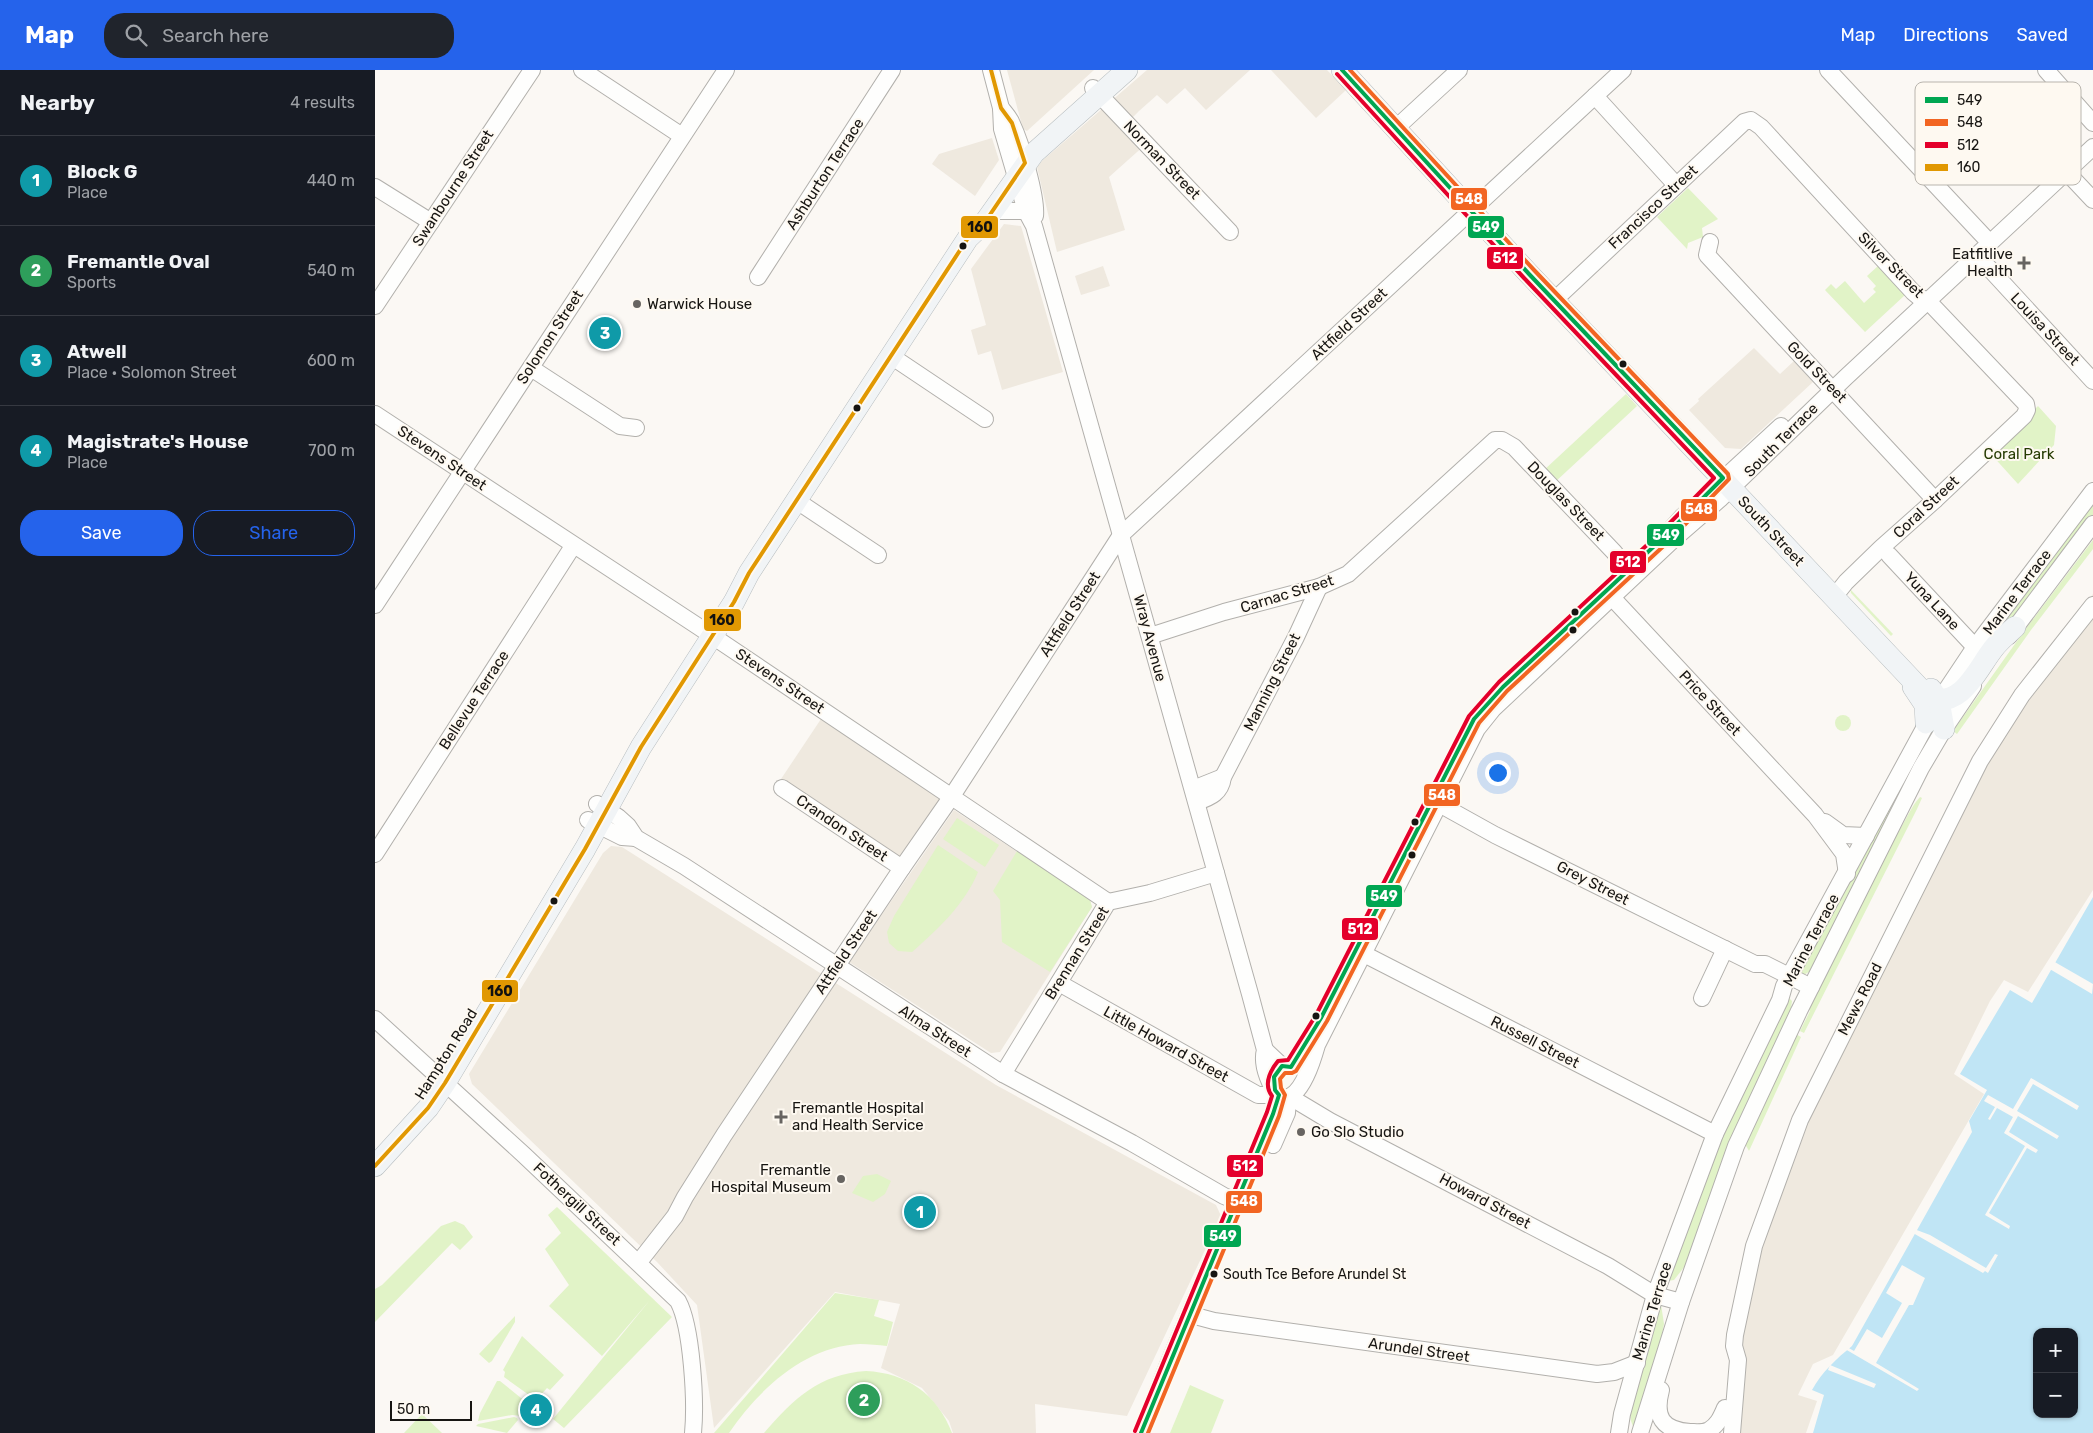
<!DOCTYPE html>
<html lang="en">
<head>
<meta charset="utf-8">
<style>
  :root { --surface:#171b24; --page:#20242c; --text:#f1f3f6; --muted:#9ea1a6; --line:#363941; --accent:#2563eb }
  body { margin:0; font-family:Rubik,sans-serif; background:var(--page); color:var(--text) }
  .controls { position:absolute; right:15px; bottom:15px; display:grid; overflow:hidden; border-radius:10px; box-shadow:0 1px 4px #0004 }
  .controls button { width:45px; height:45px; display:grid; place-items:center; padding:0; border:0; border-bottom:1px solid var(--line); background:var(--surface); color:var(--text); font:25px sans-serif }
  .scale { position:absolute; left:15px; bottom:12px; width:82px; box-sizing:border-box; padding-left:5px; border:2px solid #171512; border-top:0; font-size:14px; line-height:18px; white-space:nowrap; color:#171512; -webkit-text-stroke:4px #fef9f1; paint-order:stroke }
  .you { position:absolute; left:1122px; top:702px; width:18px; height:18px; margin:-12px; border:4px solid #fff; border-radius:50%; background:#1a73e8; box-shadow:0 0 0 8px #1a73e833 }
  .badge { display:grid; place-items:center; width:32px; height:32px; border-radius:50%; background:var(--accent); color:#fff; font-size:16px; font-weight:700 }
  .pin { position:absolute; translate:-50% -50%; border:2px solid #fff; box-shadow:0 1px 5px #0006 }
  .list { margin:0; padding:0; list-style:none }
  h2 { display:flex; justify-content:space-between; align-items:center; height:65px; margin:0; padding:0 20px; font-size:21px }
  h2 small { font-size:16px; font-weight:400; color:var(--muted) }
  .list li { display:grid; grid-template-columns:32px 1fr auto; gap:15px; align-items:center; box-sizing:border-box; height:90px; padding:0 20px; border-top:1px solid var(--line) }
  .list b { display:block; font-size:19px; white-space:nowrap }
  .list p { margin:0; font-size:16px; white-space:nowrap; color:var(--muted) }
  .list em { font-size:16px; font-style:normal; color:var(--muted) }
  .actions { display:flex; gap:10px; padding:15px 20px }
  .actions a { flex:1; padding:11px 0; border:1px solid var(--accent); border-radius:20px; text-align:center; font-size:18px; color:var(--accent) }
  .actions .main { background:var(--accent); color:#fff }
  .icon { flex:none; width:28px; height:28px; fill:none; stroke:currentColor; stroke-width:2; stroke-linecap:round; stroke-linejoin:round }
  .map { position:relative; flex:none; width:1718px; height:1363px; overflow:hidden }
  header { display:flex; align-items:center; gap:30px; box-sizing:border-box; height:70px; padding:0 25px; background:var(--accent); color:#fff }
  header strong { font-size:24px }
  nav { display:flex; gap:28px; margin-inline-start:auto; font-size:18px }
  .search { width:350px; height:45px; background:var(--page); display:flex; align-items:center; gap:12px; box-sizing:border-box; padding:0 18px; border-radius:20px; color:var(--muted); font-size:19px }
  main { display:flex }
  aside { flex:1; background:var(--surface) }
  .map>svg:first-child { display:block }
  .built { fill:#efe9df }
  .green { fill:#e1f3c7 }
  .water { fill:#c0e5f5; fill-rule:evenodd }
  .pier { fill:#fbf8f4 }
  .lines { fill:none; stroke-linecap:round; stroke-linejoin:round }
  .minor-casing { stroke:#b2b0ac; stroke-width:18 }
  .major-casing { stroke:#b8bec0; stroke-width:22 }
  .minor { stroke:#fefefd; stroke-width:16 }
  .major { stroke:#f1f4f6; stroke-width:21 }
  .bus-1-casing { stroke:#fef9f1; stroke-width:8 }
  .bus-2-casing { stroke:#fef9f1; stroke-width:8 }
  .bus-3-casing { stroke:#fef9f1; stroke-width:8 }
  .bus-4-casing { stroke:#fef9f1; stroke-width:8 }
  .bus-1 { stroke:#00a651; stroke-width:4 }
  .bus-2 { stroke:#f26522; stroke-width:4 }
  .bus-3 { stroke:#e4002b; stroke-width:4 }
  .bus-4 { stroke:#e19802; stroke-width:4 }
  .bus-dot { fill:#171512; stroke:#fef9f1; stroke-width:2 }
  .poi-dot { fill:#676461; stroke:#fef9f1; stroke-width:2 }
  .labels { text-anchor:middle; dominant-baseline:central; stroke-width:4; stroke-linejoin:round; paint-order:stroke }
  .bus-label { font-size:14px; fill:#171512; stroke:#fef9f1; text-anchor:start }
  .street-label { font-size:15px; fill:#171512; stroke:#fef9f1 }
  .poi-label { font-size:15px; fill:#171512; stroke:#fef9f1; text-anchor:start }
  .park-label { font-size:15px; fill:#263b03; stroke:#fef9f1 }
  .key { fill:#fef9f1; stroke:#b9b5ae; stroke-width:1 }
  .key-label { font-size:14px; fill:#171512 }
  .line-badge { stroke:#fef9f1; stroke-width:2 }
  .badge-label { font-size:14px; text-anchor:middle; font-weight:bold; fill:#fff }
  .pale-badge-label { font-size:14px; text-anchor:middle; font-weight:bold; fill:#111 }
</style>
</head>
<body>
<header>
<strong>Map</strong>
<div class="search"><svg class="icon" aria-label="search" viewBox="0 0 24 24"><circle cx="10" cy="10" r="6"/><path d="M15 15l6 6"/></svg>Search here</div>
<nav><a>Map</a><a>Directions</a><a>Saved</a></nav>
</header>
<main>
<aside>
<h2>Nearby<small>4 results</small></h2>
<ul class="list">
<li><span class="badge" style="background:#0f9aa8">1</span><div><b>Block G</b><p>Place</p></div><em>440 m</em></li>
<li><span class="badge" style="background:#2e9e5b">2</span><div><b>Fremantle Oval</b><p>Sports</p></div><em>540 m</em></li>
<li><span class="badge" style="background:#0f9aa8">3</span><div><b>Atwell</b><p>Place · Solomon Street</p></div><em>600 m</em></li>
<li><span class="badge" style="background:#0f9aa8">4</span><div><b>Magistrate's House</b><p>Place</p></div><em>700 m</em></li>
</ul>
<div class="actions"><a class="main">Save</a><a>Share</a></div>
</aside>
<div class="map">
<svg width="1718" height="1363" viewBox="0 0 1718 1363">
  <rect width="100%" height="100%" fill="#fbf8f4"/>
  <g class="built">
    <path d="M632,0H719L652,61L648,59Z"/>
    <path d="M772,0H875L831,40L810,18L792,34L782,25L764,41L752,53L771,74L734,107L750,160L682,182L662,97L667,91Z"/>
    <path d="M896,0H952L971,20L941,48Z"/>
    <path d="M617,68L624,90L600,126L557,94L564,84Z"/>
    <path d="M629,154L646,156L688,302L627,320L616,281L603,285L596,260L611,255L596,199Z"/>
    <path d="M728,196L735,216L706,225L700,206Z"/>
    <path d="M1379,278L1405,304L1419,291L1438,312L1366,379L1350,378L1314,340L1324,331L1323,329Z"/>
    <path d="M1718,524V820L1653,922L1629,910L1615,931L1579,1004L1609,1024L1458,1285L1438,1294L1423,1325L1442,1331L1431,1363H1365L1366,1269L1406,1081L1608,672Z"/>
    <path d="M446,649L565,729L525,789L406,709Z"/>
    <path d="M579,740L715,830L717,837L625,982L616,983L474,892Z"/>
    <path d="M236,776L247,777L621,1015L841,1135L846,1146L752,1346L660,1334L661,1363H578L574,1351L547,1318L506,1298L525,1234L460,1222L339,1358L322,1235L282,1192L97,1014L94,1004L228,783Z"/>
  </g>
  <g class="green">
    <path d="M1313,118L1343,149L1327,158L1328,167L1313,173L1312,179L1282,147Z"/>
    <path d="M1503,196L1530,225L1490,262L1450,220L1456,214L1461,219L1470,211L1489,233L1501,222L1498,219L1501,216L1492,206Z"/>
    <path d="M1251,324L1262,336L1179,413L1168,401Z"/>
    <path d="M1663,336L1681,356L1679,375L1643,414L1615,383Z"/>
    <path d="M1718,428V449L1650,537L1592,593Z"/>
    <path d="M1718,470V479L1656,560L1582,664L1578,661L1652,557Z"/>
    <path d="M1475,519L1518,564L1516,566L1476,523Z"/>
    <circle cx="1468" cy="653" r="8"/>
    <path d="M1563,652L1437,900L1427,906L1424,900L1540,676Z"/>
    <path d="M1545,727L1547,728L1542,739L1429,963L1425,961L1435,941L1434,939L1523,762C1531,751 1536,736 1545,727Z"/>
    <path d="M582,748L624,775L610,797L568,769Z"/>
    <path d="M563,775L603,802C590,834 563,859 537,882L523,881L514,873L512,862L519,846Z"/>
    <path d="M642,781L715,830L717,837L675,902L627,872L625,830L618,821Z"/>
    <path d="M1414,928L1417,931L1415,945L1310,1196L1299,1210L1293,1211L1342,1070Z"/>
    <path d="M1419,963L1426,967L1374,1081L1370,1074Z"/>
    <path d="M502,1104L516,1111L510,1124L498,1132L477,1123L488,1106Z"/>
    <path d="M182,1137L297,1247L189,1358L178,1349L275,1230L227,1286L174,1236L194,1215L170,1179L186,1163L173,1145Z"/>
    <path d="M80,1151L89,1155L98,1167L85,1180L77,1173L0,1252V1219L7,1215L66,1156Z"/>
    <path d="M460,1223L504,1230L499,1246L518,1252L512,1276C503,1275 494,1274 485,1274C430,1276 383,1320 354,1363H339Z"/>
    <path d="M1283,1233L1286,1234L1289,1254L1287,1265L1259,1359L1256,1351L1255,1341Z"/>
    <path d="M140,1246V1252L117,1291L114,1293L104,1284Z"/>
    <path d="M147,1266L189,1305L175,1320L172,1318L161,1330L129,1307L130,1302L128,1300Z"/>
    <path d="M491,1301C532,1303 562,1324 577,1363H389C418,1329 444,1304 491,1301Z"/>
    <path d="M122,1311H125L151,1332L153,1338L147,1346L137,1345L103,1351L105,1343Z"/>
    <path d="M815,1315L849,1330L836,1363H795Z"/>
    <path d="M47,1344L67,1363H29Z"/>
    <path d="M139,1347L142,1348L143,1350L132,1363L101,1356L103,1354Z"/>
  </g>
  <path class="water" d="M1718,827V1363H1438L1449,1325L1437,1320C1447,1302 1461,1289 1477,1276L1597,1062L1594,1051L1612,1020L1585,1004L1635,920L1657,933ZM1662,1262H1699V1344H1662Z"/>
  <g class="pier">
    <path d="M1678,891L1718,914L1717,924L1673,898Z"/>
    <path d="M1656,1008L1704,1036L1702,1040L1658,1014L1642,1041L1684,1066L1682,1069L1643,1046L1634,1062L1663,1080L1661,1083L1652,1078L1614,1143L1635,1156L1634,1159L1610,1145L1650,1076L1629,1063L1638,1047L1622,1038L1615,1050L1613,1049L1620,1037L1609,1031L1613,1025L1638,1039Z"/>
    <path d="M1539,1159L1555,1165L1611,1198L1620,1184L1623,1185L1613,1203L1610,1201L1608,1203L1538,1163Z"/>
    <path d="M1527,1195L1550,1208L1538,1235H1534L1501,1293L1544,1319L1542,1321L1470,1279L1472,1277L1479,1281L1492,1259L1507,1268L1527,1233L1511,1223Z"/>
    <path d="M1455,1295L1501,1314L1499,1318L1453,1300Z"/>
  </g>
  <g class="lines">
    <defs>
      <g id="minor">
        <path d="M207,0L307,66"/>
        <path d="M616,0L626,38L627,59L651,141L659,156L875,924L890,980C886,994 895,1022 909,1028C927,1027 938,989 942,975L1102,659L1118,639L1299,469L1345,429L1470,308L1718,77"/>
        <path d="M1453,0L1615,173"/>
        <path d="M1671,0L1718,53"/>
        <path d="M718,18L855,162"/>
        <path d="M1220,26L1301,115"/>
        <path d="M626,38C630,43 635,48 637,54C646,73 662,127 660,146"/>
        <path d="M1021,58L1084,0"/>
        <path d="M1686,96L1718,130"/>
        <path d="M0,117L56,152"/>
        <path d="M614,146L623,141H651"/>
        <path d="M1335,172L1332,185L1560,430"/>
        <path d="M1602,185L1718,311"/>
        <path d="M383,207L517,0"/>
        <path d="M1187,223L1369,52L1376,50L1386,57L1538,222L1544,227L1553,231L1651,334L1652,340L1649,346L1560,430L1506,478L1471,512L1459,527"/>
        <path d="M0,236L157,0"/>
        <path d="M516,286L610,349"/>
        <path d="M156,298L245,356L261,358"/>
        <path d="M0,344L324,557L733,832"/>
        <path d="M422,431L503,485"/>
        <path d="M1288,468L1307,447L1406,356"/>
        <path d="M1514,485L1600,577"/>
        <path d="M1231,521L1440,745L1469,784L1472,804"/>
        <path d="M0,535L351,0"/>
        <path d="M775,566L849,542L944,517L973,504L1120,370H1127L1139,377L1239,482L1248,493L1249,504"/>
        <path d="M1634,566L1718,454"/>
        <path d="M407,718L527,798"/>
        <path d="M818,719L848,707"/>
        <path d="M1057,730L1120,765L1380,894H1390L1436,917"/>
        <path d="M822,732C836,727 846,723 848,707L921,567L944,517"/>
        <path d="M222,734L243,747L253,756L261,768L309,796L628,1004L757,1073L849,1126L871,1135"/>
        <path d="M213,750L247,767L261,768"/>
        <path d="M1450,752L1468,765L1491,766"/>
        <path d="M0,784L198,476"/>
        <path d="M981,880L1340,1064"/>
        <path d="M684,913L883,1025H892L901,1022"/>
        <path d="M1327,928L1350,879"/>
        <path d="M0,949L149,1085L303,1231C317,1257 321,1332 318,1363"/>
        <path d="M890,980L907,996"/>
        <path d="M916,997L942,954"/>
        <path d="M628,1004L733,832L775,823L841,803"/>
        <path d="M915,1027L955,1051L1233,1196L1280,1225L1306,1232"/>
        <path d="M898,1075L912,1043L913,1028"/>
        <path d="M264,1192L300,1146L310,1127L349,1065L527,798L577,726L746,465L1248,0"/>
        <path d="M824,1247L839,1251L1222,1304L1239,1302L1262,1293"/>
        <path d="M1286,1320C1279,1347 1287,1360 1315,1362C1321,1362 1329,1363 1334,1360C1343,1355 1346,1347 1350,1338"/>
        <path d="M766,1363L792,1297L898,1044L904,1025"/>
        <path d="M1244,1363L1247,1344L1280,1225L1340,1064L1405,930L1409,916L1564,631L1600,577L1718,421"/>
        <path d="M1265,1363L1306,1232L1361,1076L1424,941L1546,698L1569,659L1598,616"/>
        <path d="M1357,1363L1363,1290L1359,1276L1360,1265L1379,1176L1425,1050L1605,691L1647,625L1718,535"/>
      </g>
      <g id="major">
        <path d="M967,0L1154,204L1554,628C1587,638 1601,601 1618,579C1624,571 1632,564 1640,557"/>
        <path d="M1538,617L1550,635L1551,653"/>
        <path d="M1556,619L1564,631L1569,659"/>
        <path d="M0,1096L53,1038L70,1013L210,779L266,677L359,532L374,503L593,168L610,152L659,83L752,0"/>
      </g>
    </defs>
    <use href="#minor" class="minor-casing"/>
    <use href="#major" class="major-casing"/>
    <use href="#minor" class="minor"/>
    <use href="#major" class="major"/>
    <defs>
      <path id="bus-1" d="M766,1363L898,1044L904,1025L900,1020L899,1007L907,996L916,997L946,948L1099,649L1128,617L1290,466L1348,408L1154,204L967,0"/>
      <path id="bus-2" d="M773,1363L904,1046L910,1025L906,1018L905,1009L910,1003H917L921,1001L952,951L1104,653L1132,621L1294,471L1354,409L1353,404L1159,200L975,0"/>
      <path id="bus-3" d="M760,1361L892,1042L897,1026C888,1014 895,1001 903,991L913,990L941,945L1094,646L1124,612L1286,462L1339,408L1149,208L962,4"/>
      <path id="bus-4" d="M0,1096L53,1038L70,1013L210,779L266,677L359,532L374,503L593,168L610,152L650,93L637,53L626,38L616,0"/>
    </defs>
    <use href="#bus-1" class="bus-1-casing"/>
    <use href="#bus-2" class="bus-2-casing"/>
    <use href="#bus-3" class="bus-3-casing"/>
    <use href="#bus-4" class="bus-4-casing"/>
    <use href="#bus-1" class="bus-1"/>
    <use href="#bus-2" class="bus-2"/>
    <use href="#bus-3" class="bus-3"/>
    <use href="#bus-4" class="bus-4"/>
  </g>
  <g class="bus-dot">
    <circle cx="588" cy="176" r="4.5"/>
    <circle cx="1248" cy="294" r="4.5"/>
    <circle cx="482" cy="338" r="4.5"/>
    <circle cx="1200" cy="542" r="4.5"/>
    <circle cx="1198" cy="560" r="4.5"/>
    <circle cx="1040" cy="752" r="4.5"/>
    <circle cx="1037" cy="785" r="4.5"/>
    <circle cx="179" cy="831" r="4.5"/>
    <circle cx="941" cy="946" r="4.5"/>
    <circle cx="839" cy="1204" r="4.5"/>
  </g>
  <g class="poi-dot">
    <path d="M1646.5 185.5h5v5h5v5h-5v5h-5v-5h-5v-5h5z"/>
    <circle cx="262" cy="234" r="5"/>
    <path d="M403.5 1039.5h5v5h5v5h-5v5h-5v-5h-5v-5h5z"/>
    <circle cx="926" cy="1062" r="5"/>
    <circle cx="466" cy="1109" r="5"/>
  </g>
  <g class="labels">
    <g class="bus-label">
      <text x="848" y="1204">South Tce Before Arundel St</text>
    </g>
    <g class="street-label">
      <text transform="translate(787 90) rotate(46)">Norman Street</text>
      <text transform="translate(450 104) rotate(-57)">Ashburton Terrace</text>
      <text transform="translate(78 118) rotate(-57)">Swanbourne Street</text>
      <text transform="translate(1278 137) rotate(-43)">Francisco Street</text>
      <text transform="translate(1516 195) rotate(45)">Silver Street</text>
      <text transform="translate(974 254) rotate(-43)">Attfield Street</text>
      <text transform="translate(1670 259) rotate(47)">Louisa Street</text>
      <text transform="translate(175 267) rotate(-57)">Solomon Street</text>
      <text transform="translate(1442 302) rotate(46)">Gold Street</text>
      <text transform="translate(1406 370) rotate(-45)">South Terrace</text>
      <text transform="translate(67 388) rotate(34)">Stevens Street</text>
      <text transform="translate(1191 431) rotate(46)">Douglas Street</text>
      <text transform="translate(1551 437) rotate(-43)">Coral Street</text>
      <text transform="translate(1396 461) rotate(47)">South Street</text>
      <text transform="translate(1642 522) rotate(-53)">Marine Terrace</text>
      <text transform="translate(912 524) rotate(-17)">Carnac Street</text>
      <text transform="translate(1557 531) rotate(47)">Yuna Lane</text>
      <text transform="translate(695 544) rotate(-57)">Attfield Street</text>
      <text transform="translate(775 568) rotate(75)">Wray Avenue</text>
      <text transform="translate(405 611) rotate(34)">Stevens Street</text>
      <text transform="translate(897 612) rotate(-63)">Manning Street</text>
      <text transform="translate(99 630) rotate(-57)">Bellevue Terrace</text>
      <text transform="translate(1335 633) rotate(47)">Price Street</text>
      <text transform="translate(467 758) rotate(34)">Crandon Street</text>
      <text transform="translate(1218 813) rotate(27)">Grey Street</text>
      <text transform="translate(1436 870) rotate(-62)">Marine Terrace</text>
      <text transform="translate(471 882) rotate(-56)">Attfield Street</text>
      <text transform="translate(702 883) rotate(-58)">Brennan Street</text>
      <text transform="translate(1485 929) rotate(-63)">Mews Road</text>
      <text transform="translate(560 961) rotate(33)">Alma Street</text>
      <text transform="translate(1160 972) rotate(27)">Russell Street</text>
      <text transform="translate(791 974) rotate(29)">Little Howard Street</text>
      <text transform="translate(71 984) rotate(-58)">Hampton Road</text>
      <text transform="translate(1110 1131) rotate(28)">Howard Street</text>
      <text transform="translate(202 1134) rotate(43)">Fothergill Street</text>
      <text transform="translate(1277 1241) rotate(-73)">Marine Terrace</text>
      <text transform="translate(1044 1280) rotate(8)">Arundel Street</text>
    </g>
    <g class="poi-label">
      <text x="1638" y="184" text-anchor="end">Eatfitlive<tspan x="1638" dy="17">Health</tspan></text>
      <text x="272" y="234">Warwick House</text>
      <text x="417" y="1038">Fremantle Hospital<tspan x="417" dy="17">and Health Service</tspan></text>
      <text x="936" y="1062">Go Slo Studio</text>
      <text x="456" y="1100" text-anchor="end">Fremantle<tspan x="456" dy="17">Hospital Museum</tspan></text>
    </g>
    <g class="park-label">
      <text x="1644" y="384">Coral Park</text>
    </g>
  </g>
  <rect x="1540" y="12" width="166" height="103" rx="8" class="key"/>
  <rect x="1550" y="27" width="23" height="6" fill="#00a651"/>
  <rect x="1550" y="49" width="23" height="7" fill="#f26522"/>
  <rect x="1550" y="72" width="23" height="6" fill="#e4002b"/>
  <rect x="1550" y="94" width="23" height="7" fill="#e19802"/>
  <g class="key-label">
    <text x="1582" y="35">549</text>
    <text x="1582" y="57">548</text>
    <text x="1582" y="80">512</text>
    <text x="1582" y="102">160</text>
  </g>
  <g class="line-badge">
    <rect x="1075" y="117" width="38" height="24" rx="5" fill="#f26522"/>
    <rect x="1092" y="145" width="38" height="24" rx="5" fill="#00a651"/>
    <rect x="585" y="145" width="39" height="24" rx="5" fill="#e19802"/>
    <rect x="1111" y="176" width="38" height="24" rx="5" fill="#e4002b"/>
    <rect x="1305" y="428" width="38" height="24" rx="5" fill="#f26522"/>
    <rect x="1271" y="453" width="39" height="24" rx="5" fill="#00a651"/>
    <rect x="1234" y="480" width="38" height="24" rx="5" fill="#e4002b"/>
    <rect x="328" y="538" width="39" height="24" rx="5" fill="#e19802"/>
    <rect x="1048" y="713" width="38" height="24" rx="5" fill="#f26522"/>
    <rect x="990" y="814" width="38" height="24" rx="5" fill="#00a651"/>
    <rect x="966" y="847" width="38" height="24" rx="5" fill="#e4002b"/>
    <rect x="106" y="909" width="38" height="24" rx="5" fill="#e19802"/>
    <rect x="851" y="1084" width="38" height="24" rx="5" fill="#e4002b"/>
    <rect x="850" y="1120" width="38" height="24" rx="5" fill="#f26522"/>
    <rect x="828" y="1154" width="39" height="24" rx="5" fill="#00a651"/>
  </g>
  <g class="badge-label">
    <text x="1094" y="134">548</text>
    <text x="1111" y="162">549</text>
    <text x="1130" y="193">512</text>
    <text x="1324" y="444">548</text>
    <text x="1291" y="470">549</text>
    <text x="1253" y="497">512</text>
    <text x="1067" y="730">548</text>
    <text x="1009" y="831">549</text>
    <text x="985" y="864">512</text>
    <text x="870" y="1101">512</text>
    <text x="869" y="1136">548</text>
    <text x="848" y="1171">549</text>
  </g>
  <g class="pale-badge-label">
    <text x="605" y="162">160</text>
    <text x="347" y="555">160</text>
    <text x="125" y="926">160</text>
  </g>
</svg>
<div class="controls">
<button>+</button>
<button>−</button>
</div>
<div class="scale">50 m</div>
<div class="you"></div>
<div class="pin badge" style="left:545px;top:1142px;background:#0f9aa8">1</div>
<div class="pin badge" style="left:489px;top:1330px;background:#2e9e5b">2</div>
<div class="pin badge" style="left:230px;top:263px;background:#0f9aa8">3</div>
<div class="pin badge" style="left:161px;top:1340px;background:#0f9aa8">4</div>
</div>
</main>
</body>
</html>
